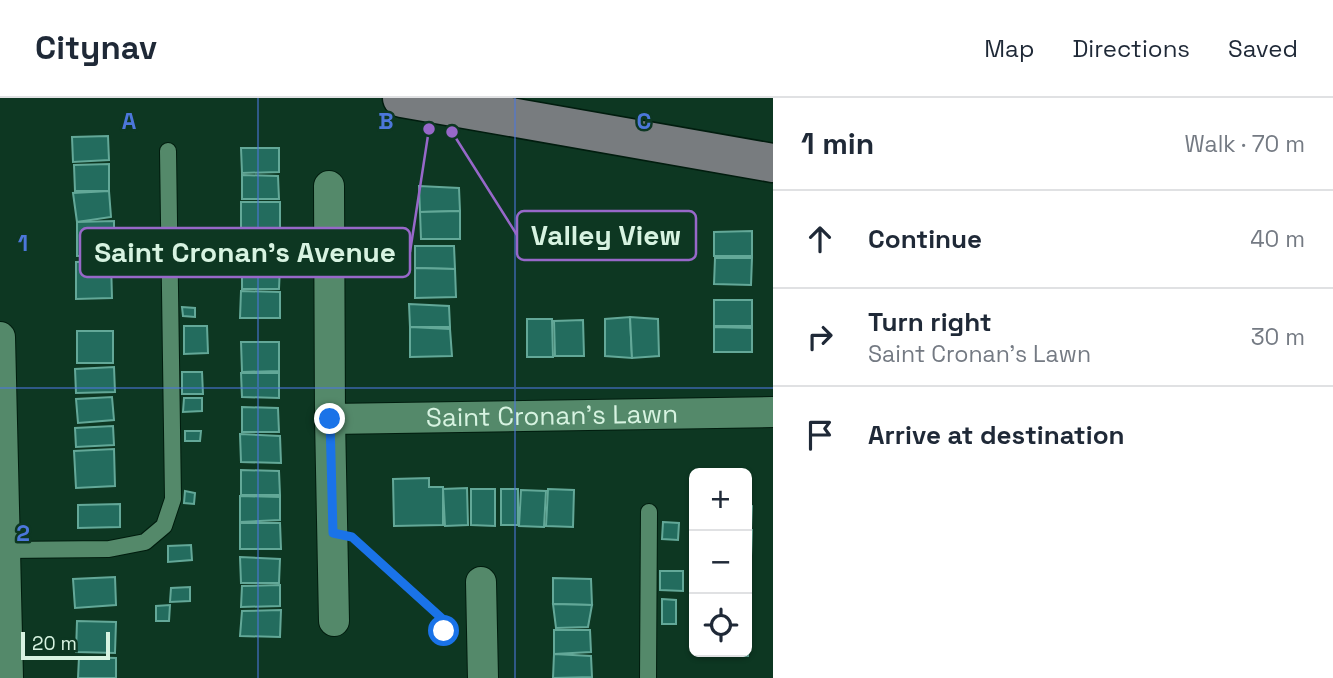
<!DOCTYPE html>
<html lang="en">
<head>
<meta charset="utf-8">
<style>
  :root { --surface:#fff; --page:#f6f6f7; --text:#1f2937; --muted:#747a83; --line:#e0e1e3 }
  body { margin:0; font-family:"Space Grotesk",sans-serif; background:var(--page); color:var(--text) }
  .controls { position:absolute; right:21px; bottom:21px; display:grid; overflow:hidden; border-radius:10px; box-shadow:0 2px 5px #0004 }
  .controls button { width:63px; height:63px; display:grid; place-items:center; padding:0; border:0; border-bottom:2px solid var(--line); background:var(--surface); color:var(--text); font:35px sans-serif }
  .scale { position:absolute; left:21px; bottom:18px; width:89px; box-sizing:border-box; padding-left:7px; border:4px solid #d7f3e1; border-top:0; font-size:19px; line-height:24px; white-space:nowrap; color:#d7f3e1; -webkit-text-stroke:5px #0d3722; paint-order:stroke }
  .stop { position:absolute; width:21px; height:21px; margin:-16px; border:5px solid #1a73e8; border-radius:50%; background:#fff }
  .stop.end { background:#1a73e8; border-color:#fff; box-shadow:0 2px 7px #0008 }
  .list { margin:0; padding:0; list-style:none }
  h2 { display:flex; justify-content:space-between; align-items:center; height:91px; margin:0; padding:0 28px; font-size:30px }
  h2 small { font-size:23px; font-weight:400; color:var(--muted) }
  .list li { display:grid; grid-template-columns:46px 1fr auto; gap:21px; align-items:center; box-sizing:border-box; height:98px; padding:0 28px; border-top:2px solid var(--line) }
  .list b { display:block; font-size:26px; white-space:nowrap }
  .list p { margin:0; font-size:23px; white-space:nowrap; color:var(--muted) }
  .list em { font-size:23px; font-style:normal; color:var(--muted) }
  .icon { flex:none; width:38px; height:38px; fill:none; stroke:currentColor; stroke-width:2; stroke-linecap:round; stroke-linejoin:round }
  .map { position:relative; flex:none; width:773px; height:580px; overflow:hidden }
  header { display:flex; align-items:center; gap:42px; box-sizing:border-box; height:98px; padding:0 35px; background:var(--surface); border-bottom:2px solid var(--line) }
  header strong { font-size:33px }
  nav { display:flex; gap:38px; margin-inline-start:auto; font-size:24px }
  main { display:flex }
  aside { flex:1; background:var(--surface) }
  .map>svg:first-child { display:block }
  .building { fill:#236c5e; stroke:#63a898; stroke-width:2 }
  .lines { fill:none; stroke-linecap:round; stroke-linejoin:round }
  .lane-casing { stroke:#011c0e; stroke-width:18 }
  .street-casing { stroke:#011c0e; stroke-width:32 }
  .secondary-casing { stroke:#011c0e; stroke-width:41 }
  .path { stroke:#729581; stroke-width:4.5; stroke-dasharray:3.5 5; stroke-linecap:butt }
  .lane { stroke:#54896a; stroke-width:16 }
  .street { stroke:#54896a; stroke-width:30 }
  .secondary { stroke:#787c7f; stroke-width:38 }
  .route { stroke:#1a73e8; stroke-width:9 }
  .grid { fill:none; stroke:#4c77da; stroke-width:2; stroke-opacity:0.55 }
  .labels { text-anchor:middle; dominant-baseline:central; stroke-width:5; stroke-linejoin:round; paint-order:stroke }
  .street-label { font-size:26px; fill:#d7f3e1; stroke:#0d3722 }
  .grid-label { font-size:23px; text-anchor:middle; font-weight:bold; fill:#4c77da; stroke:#0d3722; stroke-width:5; stroke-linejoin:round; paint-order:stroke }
  .leader { fill:none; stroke:#9768c9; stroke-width:2.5 }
  .callout-dot { fill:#9768c9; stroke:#0d3722; stroke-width:2.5 }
  .callout { fill:#0d3722; stroke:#9768c9; stroke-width:2.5 }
  .callout-label { font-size:28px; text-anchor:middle; font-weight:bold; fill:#d7f3e1 }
</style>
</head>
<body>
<header>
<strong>Citynav</strong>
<nav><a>Map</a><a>Directions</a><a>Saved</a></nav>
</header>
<main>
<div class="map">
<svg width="773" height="580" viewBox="0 0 773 580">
  <rect width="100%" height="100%" fill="#0d3722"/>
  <g class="building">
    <path d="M108,38L109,62L73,64L72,39Z"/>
    <path d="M241,50H279V74L242,75Z"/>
    <path d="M109,66V93H75L74,67Z"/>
    <path d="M242,77L278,78L279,101H242Z"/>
    <path d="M419,88L459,90L460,113L420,114Z"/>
    <path d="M109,93L111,119L77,124L73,95Z"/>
    <rect x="241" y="104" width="39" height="26"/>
    <path d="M460,113V141H421L420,114Z"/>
    <path d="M114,123V157L77,158V124Z"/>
    <path d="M752,133V158H714V134Z"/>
    <path d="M415,148H454L455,171L415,170Z"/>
    <path d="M715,160H752L751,187L714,186Z"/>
    <path d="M111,163L112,200L76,201V164Z"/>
    <path d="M242,166L280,168L279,191H242Z"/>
    <path d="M415,170L455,171L456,199L415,200Z"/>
    <path d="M241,193L280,194V220H240Z"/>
    <rect x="714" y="202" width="38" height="26"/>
    <path d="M409,206L449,208L450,229H410Z"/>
    <path d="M182,209L195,210V219L183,218Z"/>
    <path d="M630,219L632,260L605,258V221Z"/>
    <path d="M630,219L658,221L659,258L632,260Z"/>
    <path d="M527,221H552L553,259H527Z"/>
    <path d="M583,222L584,258H555L554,223Z"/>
    <path d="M184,228H207L208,255L184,256Z"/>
    <path d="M410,229L450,231L452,258L410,259Z"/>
    <path d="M714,229L752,230V254H714Z"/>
    <rect x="77" y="233" width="36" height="32"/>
    <path d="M241,244H279V273L242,274Z"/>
    <path d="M114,269L115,294L76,295L75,271Z"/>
    <path d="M182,274H202L203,296H182Z"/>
    <path d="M241,275H279V300L242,299Z"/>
    <path d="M112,299L114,322L78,325L76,301Z"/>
    <path d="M184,300H202V313L183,314Z"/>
    <path d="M242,309L278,310L279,334H242Z"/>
    <path d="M113,328L114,347L76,349L75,330Z"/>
    <path d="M185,333H201L200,343H185Z"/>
    <path d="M240,336L280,338L281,365L241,364Z"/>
    <path d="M114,351L115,388L76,390L74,353Z"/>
    <path d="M241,372L279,373L280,397H241Z"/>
    <path d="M429,380V389H443V427L394,428L393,381Z"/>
    <path d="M467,390L468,427L445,428L443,391Z"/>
    <path d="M471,391H495V428L471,427Z"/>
    <rect x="501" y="391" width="17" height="36"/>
    <path d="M548,391L574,392L573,429L546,428Z"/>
    <path d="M521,392L546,393L544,429L519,428Z"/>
    <path d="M185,393L195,395L194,406L184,405Z"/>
    <path d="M240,398L280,399V422L240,424Z"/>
    <path d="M120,406V429L78,430V407Z"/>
    <path d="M747,407L752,408L751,431H747Z"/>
    <path d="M663,424L679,425L678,442L662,441Z"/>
    <path d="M240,425H280L281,451H240Z"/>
    <path d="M747,432H752L751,458H747Z"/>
    <path d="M191,447L192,462L168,464V448Z"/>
    <path d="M240,459L280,461L279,485H241Z"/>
    <rect x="747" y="459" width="4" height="23"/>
    <path d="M660,473H683V493L660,492Z"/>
    <path d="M115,479L116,507L75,510L73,481Z"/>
    <path d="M553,480L591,481L592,507L553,506Z"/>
    <rect x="747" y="485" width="4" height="21"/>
    <path d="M280,487V508L241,509L242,488Z"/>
    <path d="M190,489V503L170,504L171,490Z"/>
    <path d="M662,501L676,502V526H662Z"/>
    <path d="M553,506L592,507L588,529L556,530Z"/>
    <path d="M170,507L169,523H156V508Z"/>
    <path d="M747,508H748V558H713V554H747Z"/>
    <path d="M281,512L280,539L240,538L242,513Z"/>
    <path d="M77,523L116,524L115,555L76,554Z"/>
    <path d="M554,532H590L591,554L554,556Z"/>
    <path d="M554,556L591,558L592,579L553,580Z"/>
    <path d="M79,559L116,560V580H78Z"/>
  </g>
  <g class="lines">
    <defs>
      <g id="lane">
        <path d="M5,452L109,451L145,444L164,428L173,401L168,53"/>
        <path d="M648,580L649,414"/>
      </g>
      <g id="street">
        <path d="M329,88L330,321L334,523"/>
        <path d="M0,239L8,580"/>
        <path id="s1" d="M330,321L773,314"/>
        <path d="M481,484L483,580"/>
      </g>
      <path id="secondary" d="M402,0L773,65"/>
    </defs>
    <use href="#lane" class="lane-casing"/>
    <use href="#street" class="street-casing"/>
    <use href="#secondary" class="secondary-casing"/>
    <path class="path" d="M363,448L447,525L444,533L454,532"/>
    <use href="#lane" class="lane"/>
    <use href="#street" class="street"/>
    <use href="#secondary" class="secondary"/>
  </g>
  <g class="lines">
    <path class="route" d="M330,321L333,435L352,439L447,525L444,533"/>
  </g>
  <path class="grid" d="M258,0V580M515,0V580M0,290H773"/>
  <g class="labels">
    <g class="street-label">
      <text stroke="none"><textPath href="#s1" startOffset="222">Saint Cronan's Lawn</textPath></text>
    </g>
  </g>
  <g class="grid-label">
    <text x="129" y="31">A</text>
    <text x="386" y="31">B</text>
    <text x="644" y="31">C</text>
    <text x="23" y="153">1</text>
    <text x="23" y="443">2</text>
  </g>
  <path class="leader" d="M452 34L517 137M429 31L410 154"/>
  <g class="callout-dot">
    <circle cx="452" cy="34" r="7"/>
    <circle cx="429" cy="31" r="7"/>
  </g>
  <g class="callout">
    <rect x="517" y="113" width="179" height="49" rx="7"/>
    <rect x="80" y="130" width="330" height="49" rx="7"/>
  </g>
  <g class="callout-label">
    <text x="606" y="147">Valley View</text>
    <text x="245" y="164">Saint Cronan's Avenue</text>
  </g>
</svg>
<div class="controls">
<button>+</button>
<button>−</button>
<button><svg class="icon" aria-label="locate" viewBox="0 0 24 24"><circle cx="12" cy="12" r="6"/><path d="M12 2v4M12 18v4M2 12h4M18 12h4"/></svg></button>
</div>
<div class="scale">20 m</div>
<div class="stop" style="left:444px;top:533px"></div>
<div class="stop end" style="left:330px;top:321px"></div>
</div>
<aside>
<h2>1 min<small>Walk · 70 m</small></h2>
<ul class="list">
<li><svg class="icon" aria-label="ahead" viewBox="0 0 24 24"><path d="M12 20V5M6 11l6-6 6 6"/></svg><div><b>Continue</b></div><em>40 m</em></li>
<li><svg class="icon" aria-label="right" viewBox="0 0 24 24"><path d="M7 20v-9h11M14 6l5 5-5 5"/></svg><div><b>Turn right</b><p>Saint Cronan's Lawn</p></div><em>30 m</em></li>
<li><svg class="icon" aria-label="arrive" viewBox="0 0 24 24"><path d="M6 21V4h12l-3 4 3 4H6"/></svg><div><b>Arrive at destination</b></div></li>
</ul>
</aside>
</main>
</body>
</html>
